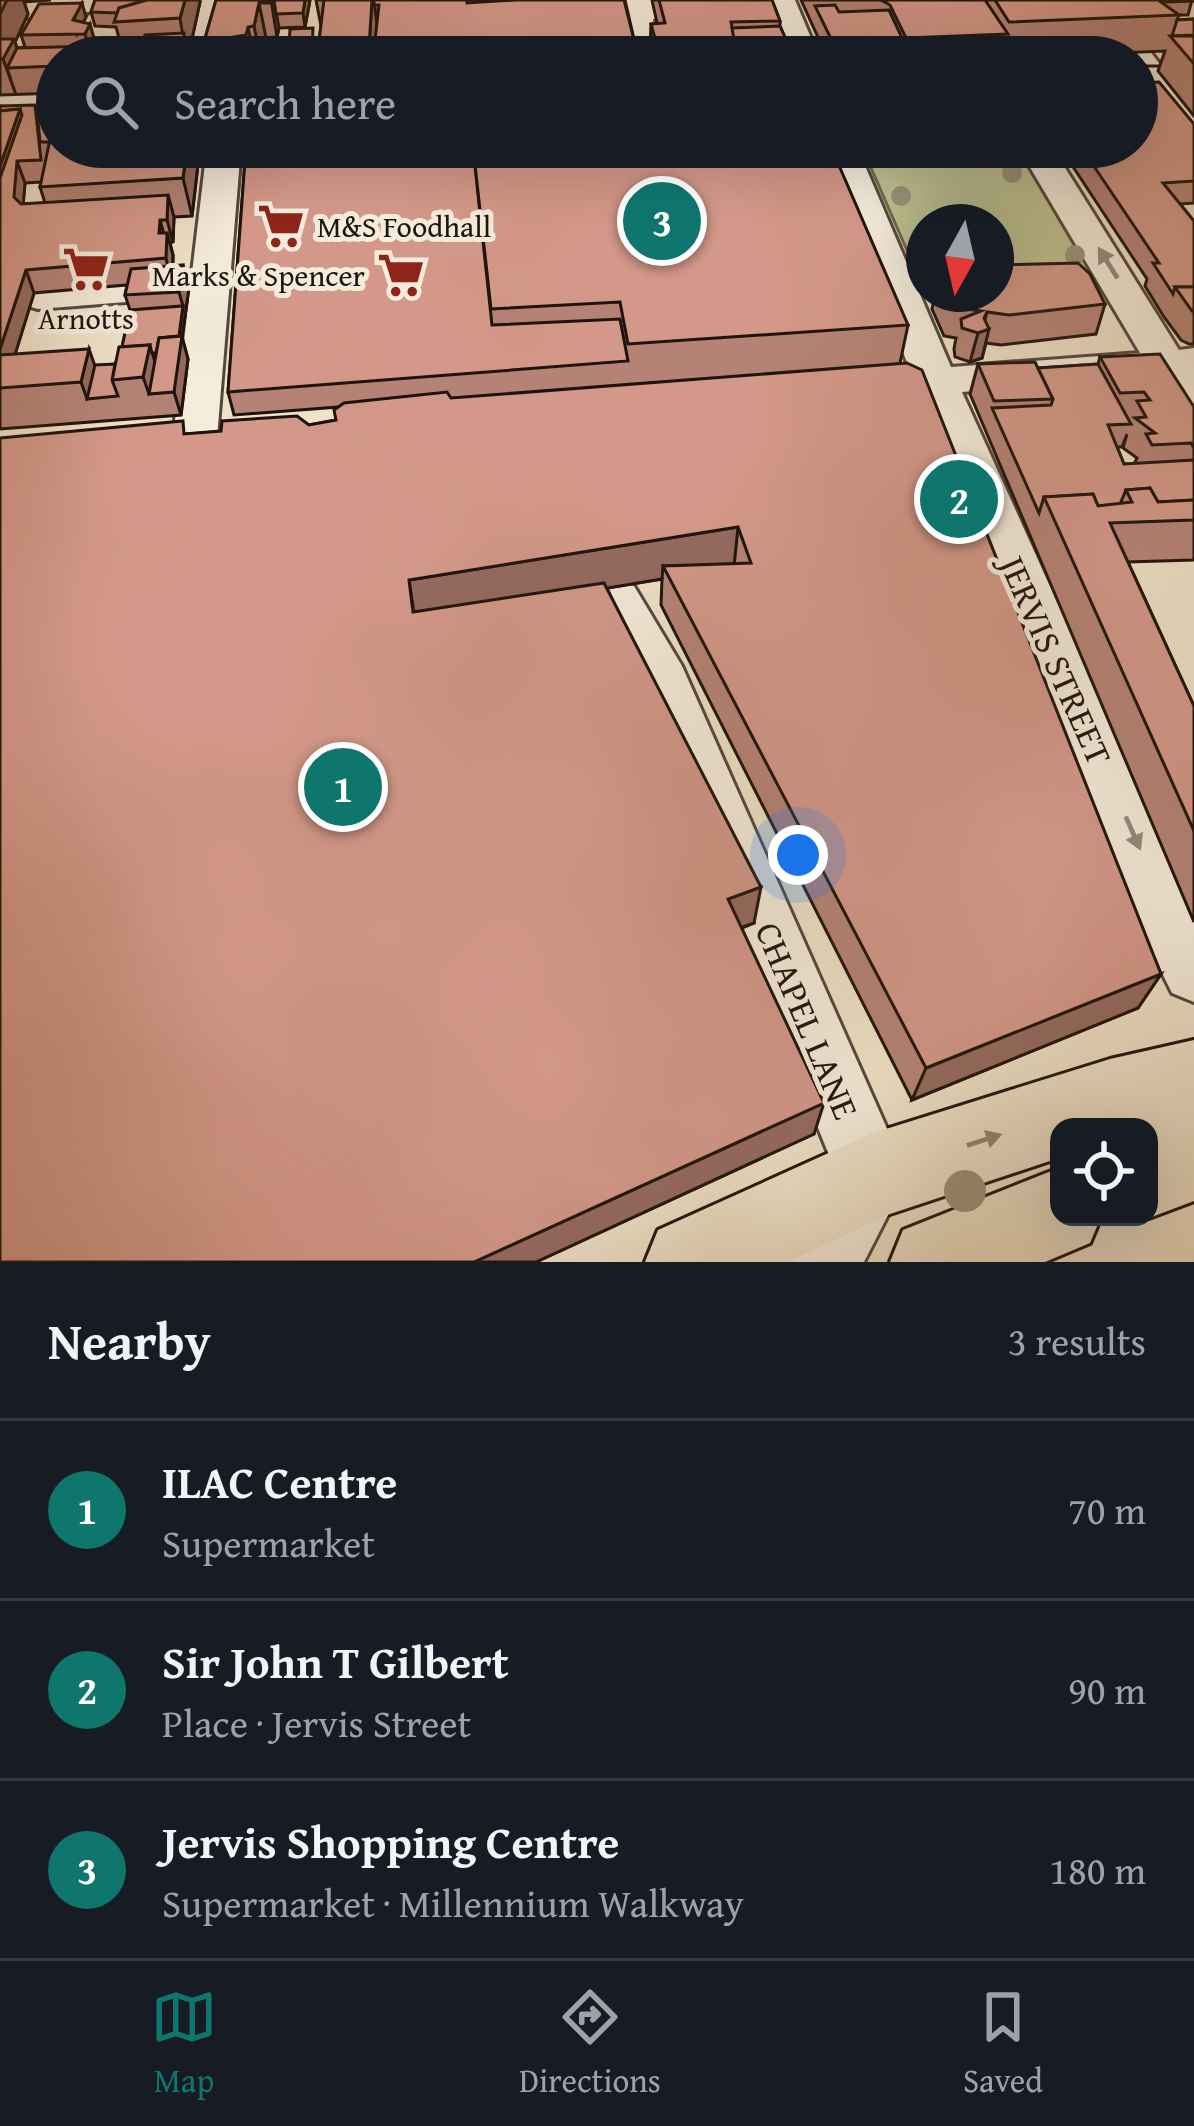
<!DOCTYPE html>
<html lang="en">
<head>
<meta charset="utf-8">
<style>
  :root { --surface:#171b24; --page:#242831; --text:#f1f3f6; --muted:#9ea1a6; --line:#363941; --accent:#0f766e }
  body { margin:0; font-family:"Gentium Book Plus",serif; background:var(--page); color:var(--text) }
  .controls { position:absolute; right:36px; bottom:36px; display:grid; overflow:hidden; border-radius:24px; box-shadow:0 12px 48px #0002 }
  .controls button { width:108px; height:108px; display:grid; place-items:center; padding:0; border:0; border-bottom:3px solid var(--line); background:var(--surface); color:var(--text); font:60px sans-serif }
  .compass { position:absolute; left:906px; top:204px; width:108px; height:108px; border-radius:50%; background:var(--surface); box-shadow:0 12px 48px #0002; rotate:188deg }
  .you { position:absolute; left:798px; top:855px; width:42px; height:42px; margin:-30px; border:9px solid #fff; border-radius:50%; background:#1a73e8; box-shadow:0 0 0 18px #1a73e833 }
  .badge { display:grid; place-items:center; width:78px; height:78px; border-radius:50%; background:var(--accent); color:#fff; font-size:39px; font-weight:700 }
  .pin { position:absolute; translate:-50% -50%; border:6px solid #fff; box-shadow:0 3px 12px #0006 }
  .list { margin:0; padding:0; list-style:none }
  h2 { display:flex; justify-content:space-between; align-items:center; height:156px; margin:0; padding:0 48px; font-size:51px }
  h2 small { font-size:39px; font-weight:400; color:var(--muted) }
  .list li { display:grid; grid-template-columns:78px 1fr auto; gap:36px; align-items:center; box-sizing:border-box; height:180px; padding:0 48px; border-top:3px solid var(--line) }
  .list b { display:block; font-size:45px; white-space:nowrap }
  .list p { margin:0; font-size:39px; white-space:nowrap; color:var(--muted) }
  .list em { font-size:39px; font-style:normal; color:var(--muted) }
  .icon { flex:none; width:66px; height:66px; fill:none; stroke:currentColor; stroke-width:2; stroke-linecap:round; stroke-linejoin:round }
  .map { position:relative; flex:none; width:1194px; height:1262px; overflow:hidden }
  .search { position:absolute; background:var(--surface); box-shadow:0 12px 48px #0002; left:36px; right:36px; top:36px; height:132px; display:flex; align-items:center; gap:30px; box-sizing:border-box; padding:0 42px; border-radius:66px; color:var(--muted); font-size:45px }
  .sheet { height:696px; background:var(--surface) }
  nav { display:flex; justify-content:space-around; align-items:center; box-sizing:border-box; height:168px; border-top:3px solid var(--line); background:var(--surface); font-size:33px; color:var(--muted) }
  nav a { display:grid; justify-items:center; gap:6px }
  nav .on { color:var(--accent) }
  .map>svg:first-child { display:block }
  .green { fill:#bec293; stroke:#6e6a50; stroke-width:3 }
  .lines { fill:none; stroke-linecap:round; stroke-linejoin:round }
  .minor-casing { stroke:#53473c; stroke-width:6 }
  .major-casing { stroke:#1f130d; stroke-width:6 }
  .minor { fill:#f5ecdc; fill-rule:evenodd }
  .major { fill:#efe2c9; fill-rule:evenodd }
  .tram { stroke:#1f130d; stroke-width:3 }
  .tree { fill:#9b927b }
  .wall { fill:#b58376; stroke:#1f130d; stroke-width:3; fill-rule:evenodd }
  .shaded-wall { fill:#946a60; stroke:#1f130d; stroke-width:3 }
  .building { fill:#d39889; stroke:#1f130d; stroke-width:3 }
  .oneway { fill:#958a7f }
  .oneway2 { fill:#918574 }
  .labels { text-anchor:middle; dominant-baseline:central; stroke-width:10; stroke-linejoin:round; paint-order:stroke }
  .far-poi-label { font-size:30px; fill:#1f130d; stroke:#f5ecdc; text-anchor:start }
  .street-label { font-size:36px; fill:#1f130d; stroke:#f5ecdc }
</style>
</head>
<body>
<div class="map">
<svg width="1194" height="1262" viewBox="0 0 1194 1262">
  <rect width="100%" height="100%" fill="#efe2c9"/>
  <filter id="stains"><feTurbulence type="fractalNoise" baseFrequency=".00167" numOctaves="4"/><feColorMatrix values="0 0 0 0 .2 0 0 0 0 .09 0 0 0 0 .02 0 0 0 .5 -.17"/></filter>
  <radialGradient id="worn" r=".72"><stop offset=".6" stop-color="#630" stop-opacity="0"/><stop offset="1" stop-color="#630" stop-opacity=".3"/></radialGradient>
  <path class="green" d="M862,147H1028L1106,276L996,281V222H924L922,285Z"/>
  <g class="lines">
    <defs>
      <g id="minor">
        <path d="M25,0H135L121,9L0,20V2Z"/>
        <path d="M202,0H230L213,57H183Z"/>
        <path d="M620,0H795L819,57H789L772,15L653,19L660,57H630L623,20L559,23L544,14L559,5Z"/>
        <path d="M1134,43L1145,45L1194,108V140L1182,137L1137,77V57H1122L1119,52Z"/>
        <path d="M57,93V113L0,114V94Z"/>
        <path d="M207,147H241L217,438L211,448L195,452L179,448L173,438L189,297L38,309L24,305L18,297L24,289L38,285L192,273Z"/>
        <path d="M823,147H857L951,367L1140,353L1018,147H1052L1179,350L1194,348V421L1179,417L1154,377L962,392L1194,904V1002L1172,993L1162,973L920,395L856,400L841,396L835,387L841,378L910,370Z"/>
        <path d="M616,581L634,586L682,666L908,1176L864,1262H787L836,1172L631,669L591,599L598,586Z"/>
      </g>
      <g id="major">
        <path d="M1194,1040V1201L1149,1218L1146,1217L1149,1127H1059V1158L887,1215L788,1262H645L658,1230L873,1133L1110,1059Z"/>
        <path d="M1059,1168V1217H1101L1090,1243L1045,1262H890L903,1230Z"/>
      </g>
    </defs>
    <use href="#minor" class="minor-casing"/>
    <use href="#major" class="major-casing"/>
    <use href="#minor" class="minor"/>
    <use href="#major" class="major"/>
    <g class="tram">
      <path d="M1137,66H1194"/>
      <path d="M0,110L57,108"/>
    </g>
  </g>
  <g class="tree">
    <circle cx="1012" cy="173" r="10"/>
    <circle cx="901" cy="196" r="10"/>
    <circle cx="1075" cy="255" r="10"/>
    <circle cx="965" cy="1191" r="21"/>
  </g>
  <g class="wall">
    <path d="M0,0L24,2L28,14L15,42L17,48L25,47L21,35L86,17L83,22L94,38L90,46L121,45L116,27L95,26L91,12L95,0H199L200,2L188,57H57V93L0,95Z"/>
    <path d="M216,0H310L305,27L279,28L277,37L266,38L264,47H271L272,57H204L206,51L204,42Z"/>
    <path d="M316,0H625L636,48L635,57H319L318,49L321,26Z"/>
    <path d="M652,0H772L780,21V26L790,49L789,57H652L650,50L651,24L657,23Z"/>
    <path d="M801,0H1192L1188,15H1179L1177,20L1194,19V116L1158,71L1165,51L1013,57H827Z"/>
    <path d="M0,106L37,111L57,147H200L192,216L174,217L173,242L170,243L173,255V266L189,288L182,337L188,359L181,415L0,429ZM41,182L40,187L45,203L23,204L25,183ZM127,285L125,295L130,310L122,347L115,364L95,366L15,354L34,293Z"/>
    <path d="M1194,124V203L1180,204L1194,221V344H1189L1181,340L1164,317L1145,286L1147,279L1060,147H1137Z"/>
    <path d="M246,147H331L330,161L908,325L900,363L1161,974L1138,1008L912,1100L661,605L662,579L607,588L754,923L742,928L814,1134L536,1262H0L187,434L309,425L336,420L339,407L234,415L228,392Z"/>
    <path d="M935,294H996L1105,304L1096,334L1001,345L986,343L982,358L970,362L955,357L954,349L956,338L944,336L932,309Z"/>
    <path d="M1100,357L1194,407V560L1128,562L1194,706V922L970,394L978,364L1038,368L1098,364ZM1127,434L1123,448L1137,458L1134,464H1124L1117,447H1122Z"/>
  </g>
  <g class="shaded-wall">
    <path d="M0,0H51L24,2L28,14L15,42L23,67L7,68L16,95L3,59H0Z"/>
    <path d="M185,0H199L200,2L188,57L184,43L180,18Z"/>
    <path d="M271,0H274L279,28L277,37Z"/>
    <path d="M305,0H310L305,27L303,13Z"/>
    <path d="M372,0H374L378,33L376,57H370L369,47Z"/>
    <path d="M82,3L86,17L77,34L73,20Z"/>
    <path d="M259,3L266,38L262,57H260L254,26Z"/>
    <path d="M90,24L94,38L89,48L85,34Z"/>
    <path d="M248,27L254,57H207L204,42Z"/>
    <path d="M182,38L187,57H176Z"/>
    <path d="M20,109L30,137L17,161L25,183L22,219L0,224V166Z"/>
    <path d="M187,147H200L192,216L183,178Z"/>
    <path d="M326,147H331L329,183L325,161Z"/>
    <path d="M168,195L174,217L173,242L167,220Z"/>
    <path d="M160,220L166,242L167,233L173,255L172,281L159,233Z"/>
    <path d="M183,265L189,288L182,337L188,359L181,415L174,392L176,352L183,306L179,292Z"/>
    <path d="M26,270L34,293L5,387L0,388V349Z"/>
    <path d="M987,312L982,331L989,329L982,358L970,362L978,333Z"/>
    <path d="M150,345L162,385L149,394L143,377Z"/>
    <path d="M89,349L103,389L87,399L81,382Z"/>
    <path d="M738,527L734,567L663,566L662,579L415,620L409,580Z"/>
    <path d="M761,887L754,923L723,934L728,899Z"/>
    <path d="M1161,974L1138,1008L912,1100L926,1068Z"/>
    <path d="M824,1103L814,1134L536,1262H474Z"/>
  </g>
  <g class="building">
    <path d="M0,0H7L0,14Z"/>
    <path d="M95,0H147L119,8L117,13L91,12Z"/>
    <path d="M147,0H185L180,18L114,22L119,8Z"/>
    <path d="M216,0H271L270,3H259L254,26L248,27L246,35L204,42Z"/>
    <path d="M274,0H305L303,13L276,14Z"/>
    <path d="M324,0H372L369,47L318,49Z"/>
    <path d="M374,0H467V3L516,0H624L636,48L453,57H373L379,5H374Z"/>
    <path d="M659,0H772L780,21L731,22L736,46L658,49L651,24L665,23Z"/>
    <path d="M881,0H985L1008,34L906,38L890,5Z"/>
    <path d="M995,0H1165L1166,1L1161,2L1179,15L1009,22Z"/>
    <path d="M1165,0H1192L1193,1L1166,2Z"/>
    <path d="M82,3L73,20L90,24L85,34L21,35L39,4Z"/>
    <path d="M835,5L839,12L889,10L903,40L833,43L815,6Z"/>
    <path d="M1194,19V35L1172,36L1177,20Z"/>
    <path d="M780,26L790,49L736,51L732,28Z"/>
    <path d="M313,28L312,57H294L295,45L289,46L290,29Z"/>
    <path d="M184,33V43L182,38L160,39L153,57H136L145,35Z"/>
    <path d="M1170,36H1194V64Z"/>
    <path d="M987,37L1000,57H842L834,43Z"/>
    <path d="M182,38L176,57H153L160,39Z"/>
    <path d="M0,39H14L3,59H0Z"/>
    <path d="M138,45L133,57H57V66L7,68L17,48Z"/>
    <path d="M271,47L269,57H250L253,48Z"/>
    <path d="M225,50L223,57H204L206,51Z"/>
    <path d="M1159,82L1194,124V181L1163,183L1194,221V287H1175L1173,294L1153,263H1159L1081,147H1137V83Z"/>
    <path d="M35,105L41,160L17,161L14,197L21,204L168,195L167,220H160L159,233H167L166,258L26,270L0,349V178L22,115L20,109L0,111V106Z"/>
    <path d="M20,109L0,166V111Z"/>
    <path d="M57,110V125H53L49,142H40L37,111Z"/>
    <path d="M53,125H57V147H187L183,178L40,187Z"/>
    <path d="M246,147H326L325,161L342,160V152L403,147H473L492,325L620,319L628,361L228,392Z"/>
    <path d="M473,147H831L908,325L628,344L620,302L491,309Z"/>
    <path d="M1078,263L1090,274L1105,304L1009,315L987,312L984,318L989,329L978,333L962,328L961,319L981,311L951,307L945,294H996V265Z"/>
    <path d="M183,265L179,292L125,295L131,269Z"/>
    <path d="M1175,287H1194V312L1192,311Z"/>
    <path d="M183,306L179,336L159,338L156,353H152L150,345L122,347L130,310Z"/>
    <path d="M182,336L174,392L149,394L159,338Z"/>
    <path d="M150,345L143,377L112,380L119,347Z"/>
    <path d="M89,349L81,382L0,388V355Z"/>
    <path d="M1160,354L1194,407V448L1191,443L1152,445L1146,434L1155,433L1135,418L1146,417L1137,401L1150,400L1144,392L1120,393L1100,357Z"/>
    <path d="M1035,362L1053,399L994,401L978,364Z"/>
    <path d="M907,363L922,370L1161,974L926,1068L663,566L751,563L738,527L409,580L413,612L604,583L761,887L728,899L824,1103L474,1262H0V438L183,421L184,434L221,431L222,421L297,416L309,425L336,420L334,410L344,403L447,392L451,398Z"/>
    <path d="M115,364L112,380L118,396L87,399L95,365Z"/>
    <path d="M1098,364L1131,424L1108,425L1124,464L1194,460V500L1158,502L1150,488L1126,490L1120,504L1098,506L1093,494L1044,497L1039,513L992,408L1051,405L1053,399L1038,368Z"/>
    <path d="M1150,488L1158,502L1194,500V520L1110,523L1194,706V831L1044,497L1093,494L1098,506L1132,502L1126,490Z"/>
  </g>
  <defs><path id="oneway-solid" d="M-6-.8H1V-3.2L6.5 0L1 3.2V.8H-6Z" transform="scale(3)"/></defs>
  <g class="oneway">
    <use href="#oneway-solid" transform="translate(1108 263) rotate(-122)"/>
    <use href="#oneway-solid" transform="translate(1133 833) rotate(66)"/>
  </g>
  <use class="oneway2" href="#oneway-solid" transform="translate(984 1140) rotate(-18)"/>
  <defs>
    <symbol id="supermarket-bare" viewBox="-9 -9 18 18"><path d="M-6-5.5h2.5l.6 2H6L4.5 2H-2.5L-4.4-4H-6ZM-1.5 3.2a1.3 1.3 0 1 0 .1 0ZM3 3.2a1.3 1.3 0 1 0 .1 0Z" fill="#8f2418" stroke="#f5ecdc" stroke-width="2.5" paint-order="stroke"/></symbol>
  </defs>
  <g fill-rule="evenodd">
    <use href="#supermarket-bare" x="248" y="193" width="66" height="66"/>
    <use href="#supermarket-bare" x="53" y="236" width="66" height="66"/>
    <use href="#supermarket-bare" x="368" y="242" width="66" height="66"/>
  </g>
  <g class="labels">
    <g class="far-poi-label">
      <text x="317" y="226">M&amp;S Foodhall</text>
      <text x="365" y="275" text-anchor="end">Marks &amp; Spencer</text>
      <text x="86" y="318" text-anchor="middle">Arnotts</text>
    </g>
    <g class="street-label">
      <text transform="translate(1057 660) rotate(66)">JERVIS STREET</text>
      <text transform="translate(808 1020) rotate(67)">CHAPEL LANE</text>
    </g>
  </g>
  <rect width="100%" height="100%" filter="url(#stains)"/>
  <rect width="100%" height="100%" fill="url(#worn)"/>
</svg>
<div class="controls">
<button><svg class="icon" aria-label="locate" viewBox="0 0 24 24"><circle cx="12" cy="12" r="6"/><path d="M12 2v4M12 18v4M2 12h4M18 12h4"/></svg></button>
</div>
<svg class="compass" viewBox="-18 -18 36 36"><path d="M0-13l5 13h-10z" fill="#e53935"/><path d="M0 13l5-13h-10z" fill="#9ea1a6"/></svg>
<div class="you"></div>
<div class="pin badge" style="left:343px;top:787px">1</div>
<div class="pin badge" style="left:959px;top:499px">2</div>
<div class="pin badge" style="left:662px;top:221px">3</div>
<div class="search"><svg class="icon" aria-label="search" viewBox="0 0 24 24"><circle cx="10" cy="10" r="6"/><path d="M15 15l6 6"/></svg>Search here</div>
</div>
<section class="sheet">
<h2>Nearby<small>3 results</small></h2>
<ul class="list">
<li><span class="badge">1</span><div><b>ILAC Centre</b><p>Supermarket</p></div><em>70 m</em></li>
<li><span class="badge">2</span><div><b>Sir John T Gilbert</b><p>Place · Jervis Street</p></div><em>90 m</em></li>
<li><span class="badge">3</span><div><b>Jervis Shopping Centre</b><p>Supermarket · Millennium Walkway</p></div><em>180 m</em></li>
</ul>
</section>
<nav>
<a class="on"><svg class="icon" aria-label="map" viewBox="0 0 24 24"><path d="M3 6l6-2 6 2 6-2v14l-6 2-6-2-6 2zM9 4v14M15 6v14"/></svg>Map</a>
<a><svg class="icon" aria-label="directions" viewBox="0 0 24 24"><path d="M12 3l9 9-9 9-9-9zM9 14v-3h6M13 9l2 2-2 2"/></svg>Directions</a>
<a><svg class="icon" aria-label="saved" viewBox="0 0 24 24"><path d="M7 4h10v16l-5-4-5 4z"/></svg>Saved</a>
</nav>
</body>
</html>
